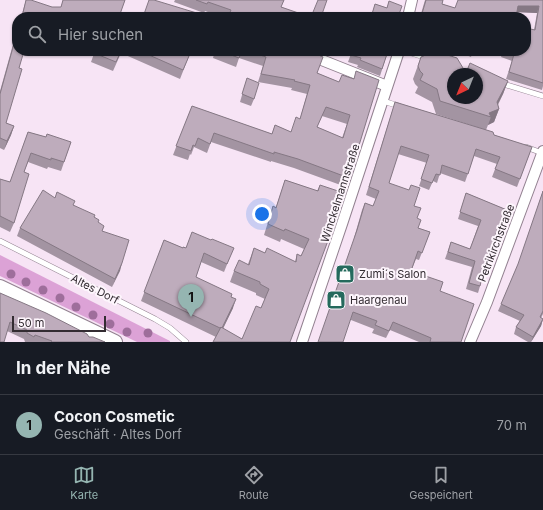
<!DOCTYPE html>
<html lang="de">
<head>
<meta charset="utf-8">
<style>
  :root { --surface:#171b24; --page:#20242c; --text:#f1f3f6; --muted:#9ea1a6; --line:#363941; --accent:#95b5b1 }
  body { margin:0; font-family:Inter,sans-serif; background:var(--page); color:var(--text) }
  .compass { position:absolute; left:447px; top:68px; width:36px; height:36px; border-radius:50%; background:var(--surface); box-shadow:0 1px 3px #0004; rotate:223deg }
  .scale { position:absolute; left:12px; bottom:10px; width:94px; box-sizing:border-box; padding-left:4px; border:2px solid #332c32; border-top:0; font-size:11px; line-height:14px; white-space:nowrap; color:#332c32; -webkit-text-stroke:3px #fdf5fc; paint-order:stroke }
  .you { position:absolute; left:262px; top:214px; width:14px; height:14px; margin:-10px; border:3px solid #fff; border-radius:50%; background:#1a73e8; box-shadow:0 0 0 6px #1a73e833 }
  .badge { display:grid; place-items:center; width:26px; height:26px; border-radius:50%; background:var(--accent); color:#111; font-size:13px; font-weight:700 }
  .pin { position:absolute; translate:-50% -33px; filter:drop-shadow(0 1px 2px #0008) }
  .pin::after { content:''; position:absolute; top:21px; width:14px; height:12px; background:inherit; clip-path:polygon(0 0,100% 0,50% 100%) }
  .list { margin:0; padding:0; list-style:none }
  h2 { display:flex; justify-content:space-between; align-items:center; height:52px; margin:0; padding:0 16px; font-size:17px }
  h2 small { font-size:13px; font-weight:400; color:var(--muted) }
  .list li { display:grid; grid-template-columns:26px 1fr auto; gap:12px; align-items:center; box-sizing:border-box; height:60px; padding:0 16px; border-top:1px solid var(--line) }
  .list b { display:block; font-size:15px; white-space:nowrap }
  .list p { margin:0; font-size:13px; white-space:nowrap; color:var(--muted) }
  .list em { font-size:13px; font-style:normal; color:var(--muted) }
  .icon { flex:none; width:22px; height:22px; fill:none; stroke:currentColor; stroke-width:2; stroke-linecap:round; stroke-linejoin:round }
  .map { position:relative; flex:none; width:543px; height:342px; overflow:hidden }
  .search { position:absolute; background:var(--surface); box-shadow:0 1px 3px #0004; left:12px; right:12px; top:12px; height:44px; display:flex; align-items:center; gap:10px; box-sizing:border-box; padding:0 14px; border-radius:16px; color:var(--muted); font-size:15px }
  .sheet { height:112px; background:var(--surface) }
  nav { display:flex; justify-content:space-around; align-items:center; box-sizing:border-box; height:56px; border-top:1px solid var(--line); background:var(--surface); font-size:11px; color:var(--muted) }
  nav a { display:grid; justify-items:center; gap:2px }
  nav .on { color:var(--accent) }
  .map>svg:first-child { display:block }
  .grass { fill:#dca2d6 }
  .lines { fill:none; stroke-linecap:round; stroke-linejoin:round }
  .service-casing { stroke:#928190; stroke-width:6 }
  .minor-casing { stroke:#928190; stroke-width:12 }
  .secondary-casing { stroke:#928190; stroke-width:16 }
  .service { stroke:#fff; stroke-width:5 }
  .minor { stroke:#fff; stroke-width:10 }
  .secondary { stroke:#fff; stroke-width:14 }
  .tree { fill:#9e6e9b }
  .wall { fill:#a394a2; fill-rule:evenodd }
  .shaded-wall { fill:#857884 }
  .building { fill:#beacbc; stroke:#857884; fill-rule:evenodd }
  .labels { text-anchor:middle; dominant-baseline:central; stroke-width:4; stroke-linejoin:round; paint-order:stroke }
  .street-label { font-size:11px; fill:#332c32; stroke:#fdf5fc }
  .poi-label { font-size:11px; fill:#332c32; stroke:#fdf5fc; text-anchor:start }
</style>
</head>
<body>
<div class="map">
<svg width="543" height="342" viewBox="0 0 543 342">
  <rect width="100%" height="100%" fill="#f7e4f5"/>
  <path class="grass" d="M0,255L170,341V342H137L0,276Z"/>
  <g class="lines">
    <defs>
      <g id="service">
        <path d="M405,51L427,58"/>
        <path d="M500,83L543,96"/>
        <path d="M383,101L399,106"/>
        <path d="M526,147L542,153"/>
        <path d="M0,241L155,319L170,328L186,342"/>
      </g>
      <g id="minor">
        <path d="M408,17L412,0"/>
        <path d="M299,51L387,86"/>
        <path d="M302,342L342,224L399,51"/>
        <path d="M470,342L487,302L543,151"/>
      </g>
      <path id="secondary" d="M0,287L115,342"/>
    </defs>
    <use href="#service" class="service-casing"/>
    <use href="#minor" class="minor-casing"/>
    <use href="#secondary" class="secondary-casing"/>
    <use href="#service" class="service"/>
    <use href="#minor" class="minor"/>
    <use href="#secondary" class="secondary"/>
  </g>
  <g class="tree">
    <circle cx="11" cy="274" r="4.5"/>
    <circle cx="26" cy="282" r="4.5"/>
    <circle cx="43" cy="290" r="4.5"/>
    <circle cx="60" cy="298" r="4.5"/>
    <circle cx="76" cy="307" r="4.5"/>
    <circle cx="93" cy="315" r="4.5"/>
    <circle cx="110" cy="324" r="4.5"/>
    <circle cx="127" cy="332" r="4.5"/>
    <circle cx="148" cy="333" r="4.5"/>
  </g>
  <g class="wall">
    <path d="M26,0L52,7H61L63,0H125L119,17H21Z"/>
    <path d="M175,0H284L281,7L310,17H222L205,11L204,13L174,2Z"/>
    <path d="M425,0H443L442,4L455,8L543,0V86L542,90L506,79L512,61L501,57L503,51H526L534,30L537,13L517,12L516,17H420Z"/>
    <path d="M389,1L398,17H371L375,4L387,8Z"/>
    <path d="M17,30V51L19,68L6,123L14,126L11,135L4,150L0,148V91Z"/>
    <path d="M95,51H178L189,56L180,79L121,53L113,71L91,62Z"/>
    <path d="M215,51H309L317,73L339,82L353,79L349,178L346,187L294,168L271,161V162L211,142L207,153L194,147L191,155L190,154L188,160L173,155L192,106L272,134L275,125L291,132L300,119L307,94L291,90L292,88L258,82L263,66L239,58L236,67L213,58ZM322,116L347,124L342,138L317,127Z"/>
    <path d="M352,51H388L380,76L357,67L358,65L348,62Z"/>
    <path d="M417,51H447L448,54V55L466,73L508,81L503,94L498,105L499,109L494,122L488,125L486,130L494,135L532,147L517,187L492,177L497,164L474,156L465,182L440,173L437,183L433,181L429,190L419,186L427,163L398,154L389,183L414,206L417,218L418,228L430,232L419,260L416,259L411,271L440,291L461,342H419L390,330L386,338L372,333L374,329L351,320L354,238L362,210L365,203L373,206L376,199L366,195L395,102L483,129L436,114L432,102L415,93L418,87L415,84L413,79L421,57L428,54Z"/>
    <path d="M456,51H473L471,57Z"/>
    <path d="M247,78L254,99L251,106L240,102Z"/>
    <path d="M28,132L46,137L71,142L61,171L48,167L47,169L28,162L24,172L14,223L10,232L0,227V179L10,182Z"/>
    <path d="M285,180L317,191L320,185L290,342H213L216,337L141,301L164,240L183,248H186L230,257L224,272L201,262L196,277L231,297L233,308L223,329L242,339L261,308L265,299L256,295V293L230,282L234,271L248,264L254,248L265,253L295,262L297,254L301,256L304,249L281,239L280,242L264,235L273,206L276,207Z"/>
    <path d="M543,191V314L541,318L543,319L541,326L531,342H528L514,334L516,327L520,321L498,311L518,265Z"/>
    <path d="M466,193L507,210L501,227L499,226L487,257L480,286L478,293L466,289L472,267L445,259L451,242L470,249L478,226L458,219Z"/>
    <path d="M55,198L73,205L94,217L98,222L102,231L122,263L112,287L17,236L20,228Z"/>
    <path d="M0,293L89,337L105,342H25L24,339L7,331Z"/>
  </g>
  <g class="shaded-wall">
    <path d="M518,6H539L537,13L515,12Z"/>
    <path d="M508,81L503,94L494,111L499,109L494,122L488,125L491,117L489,113L497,102Z"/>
    <path d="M14,126L11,135L4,150L7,141Z"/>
    <path d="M122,263L120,271L112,287L115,279Z"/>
    <path d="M236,299L233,308L218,338L222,329Z"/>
    <path d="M543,319L541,326L531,342L533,337Z"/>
  </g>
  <g class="building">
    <path d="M26,0H31L52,7H61L63,0H125L119,17H22Z"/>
    <path d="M149,0H154L200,14H204L203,17H143Z"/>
    <path d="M196,0H284L281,7L310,17H228L231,10L208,2L207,4Z"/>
    <path d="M318,0H327L321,17H311Z"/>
    <path d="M426,0H443L442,4L455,8L458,0H543V83L509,72L514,54L505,51H526V28L535,30L539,6H518L516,17H486L478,14L477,17H421Z"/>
    <path d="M389,1L402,6L398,17H378V16L372,14L375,4L387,8Z"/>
    <path d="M17,33V51H24L19,68L22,69L6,123L14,126L7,141L0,138V94Z"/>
    <path d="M95,51H121L116,62L94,53Z"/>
    <path d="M140,51H178L189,56L183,70Z"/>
    <path d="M221,51H242L239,58Z"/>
    <path d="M248,51H309L323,57L317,73L339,82L342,75L354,79L356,71L379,80L349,178L298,159L274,152V154L214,133L210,144L198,138L195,146L193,145L191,151L176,146L192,106L272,134L275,125L291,132L296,117L300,119L310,85L294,81L295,80L261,74L266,57ZM326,107L350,115L343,138L317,127Z"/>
    <path d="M352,51H388L382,69L360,60L361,58L351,55Z"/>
    <path d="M435,51L457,58L466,73L470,63L508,81L497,102L499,109L489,113L491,117L440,101L437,89L420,80L423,74L420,71L418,66L421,57ZM453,74H477V98H453Z"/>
    <path d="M440,51H447L448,54Z"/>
    <path d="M247,78L259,83L254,99L242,94Z"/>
    <path d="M395,102L493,132L494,135L532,147L520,179L495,169L500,157L476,149L468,174L442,165L440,175L436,174L432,183L421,179L429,155L401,146L389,183L409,190L411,185L420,188L414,206L421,208L417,218L421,220L418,228L430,232L422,253L418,251L411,271L443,282L440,291L474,304L461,342H430L431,338L393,322L389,331L375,325L377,321L353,312L343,342H318L357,230L365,203L373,206L379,191L369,187Z"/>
    <path d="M28,132L46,137L47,134L71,142L64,162L51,158V160L31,153L24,172L29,174L14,223L0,216V179L10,182Z"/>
    <path d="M285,180L318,191L320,185L344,193L329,238L290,342H213L221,327L242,339L256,306L261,308L269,289L260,284V282L234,271L239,260L249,265L254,248L265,253L267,248L296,262L297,254L301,256L309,239L285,229L284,231L268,224L273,206L276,208Z"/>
    <path d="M43,190L55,198L57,192L75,201L73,205L95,215L94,217L99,220L98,222L104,226L102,231L129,240L122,263L115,279L20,228Z"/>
    <path d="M543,191V311L540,317L543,319L533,337L516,327L524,315L501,304L518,264Z"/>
    <path d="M466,193L507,210L503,221L501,220L487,257L480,286L469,283L475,261L448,252L451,242L470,249L481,220L460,212Z"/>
    <path d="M192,232L211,240L212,239L234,248L227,264L204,253L196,277L232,294L231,297L236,299L222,328L221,327L220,328L144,292L164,240L183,248V247L186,248Z"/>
    <path d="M0,293L46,313L87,334L89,337H93L105,342H51L52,341L35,335L34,337L27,333V330L10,322L4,342H0Z"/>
  </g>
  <defs>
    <symbol id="shop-square" viewBox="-11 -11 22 22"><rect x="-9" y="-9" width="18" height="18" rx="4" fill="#256a5d" stroke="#fdf5fc"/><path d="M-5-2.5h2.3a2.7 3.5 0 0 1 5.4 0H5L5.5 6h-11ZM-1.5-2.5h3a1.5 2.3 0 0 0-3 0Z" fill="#fff"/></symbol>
  </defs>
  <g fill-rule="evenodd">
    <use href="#shop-square" x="334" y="263" width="22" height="22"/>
    <use href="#shop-square" x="325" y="289" width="22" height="22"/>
  </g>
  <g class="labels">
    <g class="street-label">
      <text transform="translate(340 193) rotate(-72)">Winckelmannstraße</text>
      <text transform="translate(496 243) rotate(-69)">Petrikirchstraße</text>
      <text transform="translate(95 289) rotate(27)">Altes Dorf</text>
    </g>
    <g class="poi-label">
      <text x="359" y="274">Zumi´s Salon</text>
      <text x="350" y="300">Haargenau</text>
    </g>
  </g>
</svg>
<svg class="compass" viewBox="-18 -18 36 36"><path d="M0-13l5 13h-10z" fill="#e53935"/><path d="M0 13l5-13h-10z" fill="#9ea1a6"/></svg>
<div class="scale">50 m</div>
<div class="you"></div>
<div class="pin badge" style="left:191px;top:317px">1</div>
<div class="search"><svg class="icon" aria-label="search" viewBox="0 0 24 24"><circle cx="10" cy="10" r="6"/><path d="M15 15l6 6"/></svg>Hier suchen</div>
</div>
<section class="sheet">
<h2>In der Nähe<small></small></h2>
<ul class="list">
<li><span class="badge">1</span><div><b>Cocon Cosmetic</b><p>Geschäft · Altes Dorf</p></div><em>70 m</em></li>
</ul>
</section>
<nav>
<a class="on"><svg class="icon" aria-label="map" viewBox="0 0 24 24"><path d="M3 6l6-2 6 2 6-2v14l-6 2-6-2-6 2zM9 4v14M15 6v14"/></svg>Karte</a>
<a><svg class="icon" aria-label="directions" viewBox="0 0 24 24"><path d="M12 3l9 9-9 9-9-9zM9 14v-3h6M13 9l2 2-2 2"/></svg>Route</a>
<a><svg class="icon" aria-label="saved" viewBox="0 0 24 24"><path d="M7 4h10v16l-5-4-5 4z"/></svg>Gespeichert</a>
</nav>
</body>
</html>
